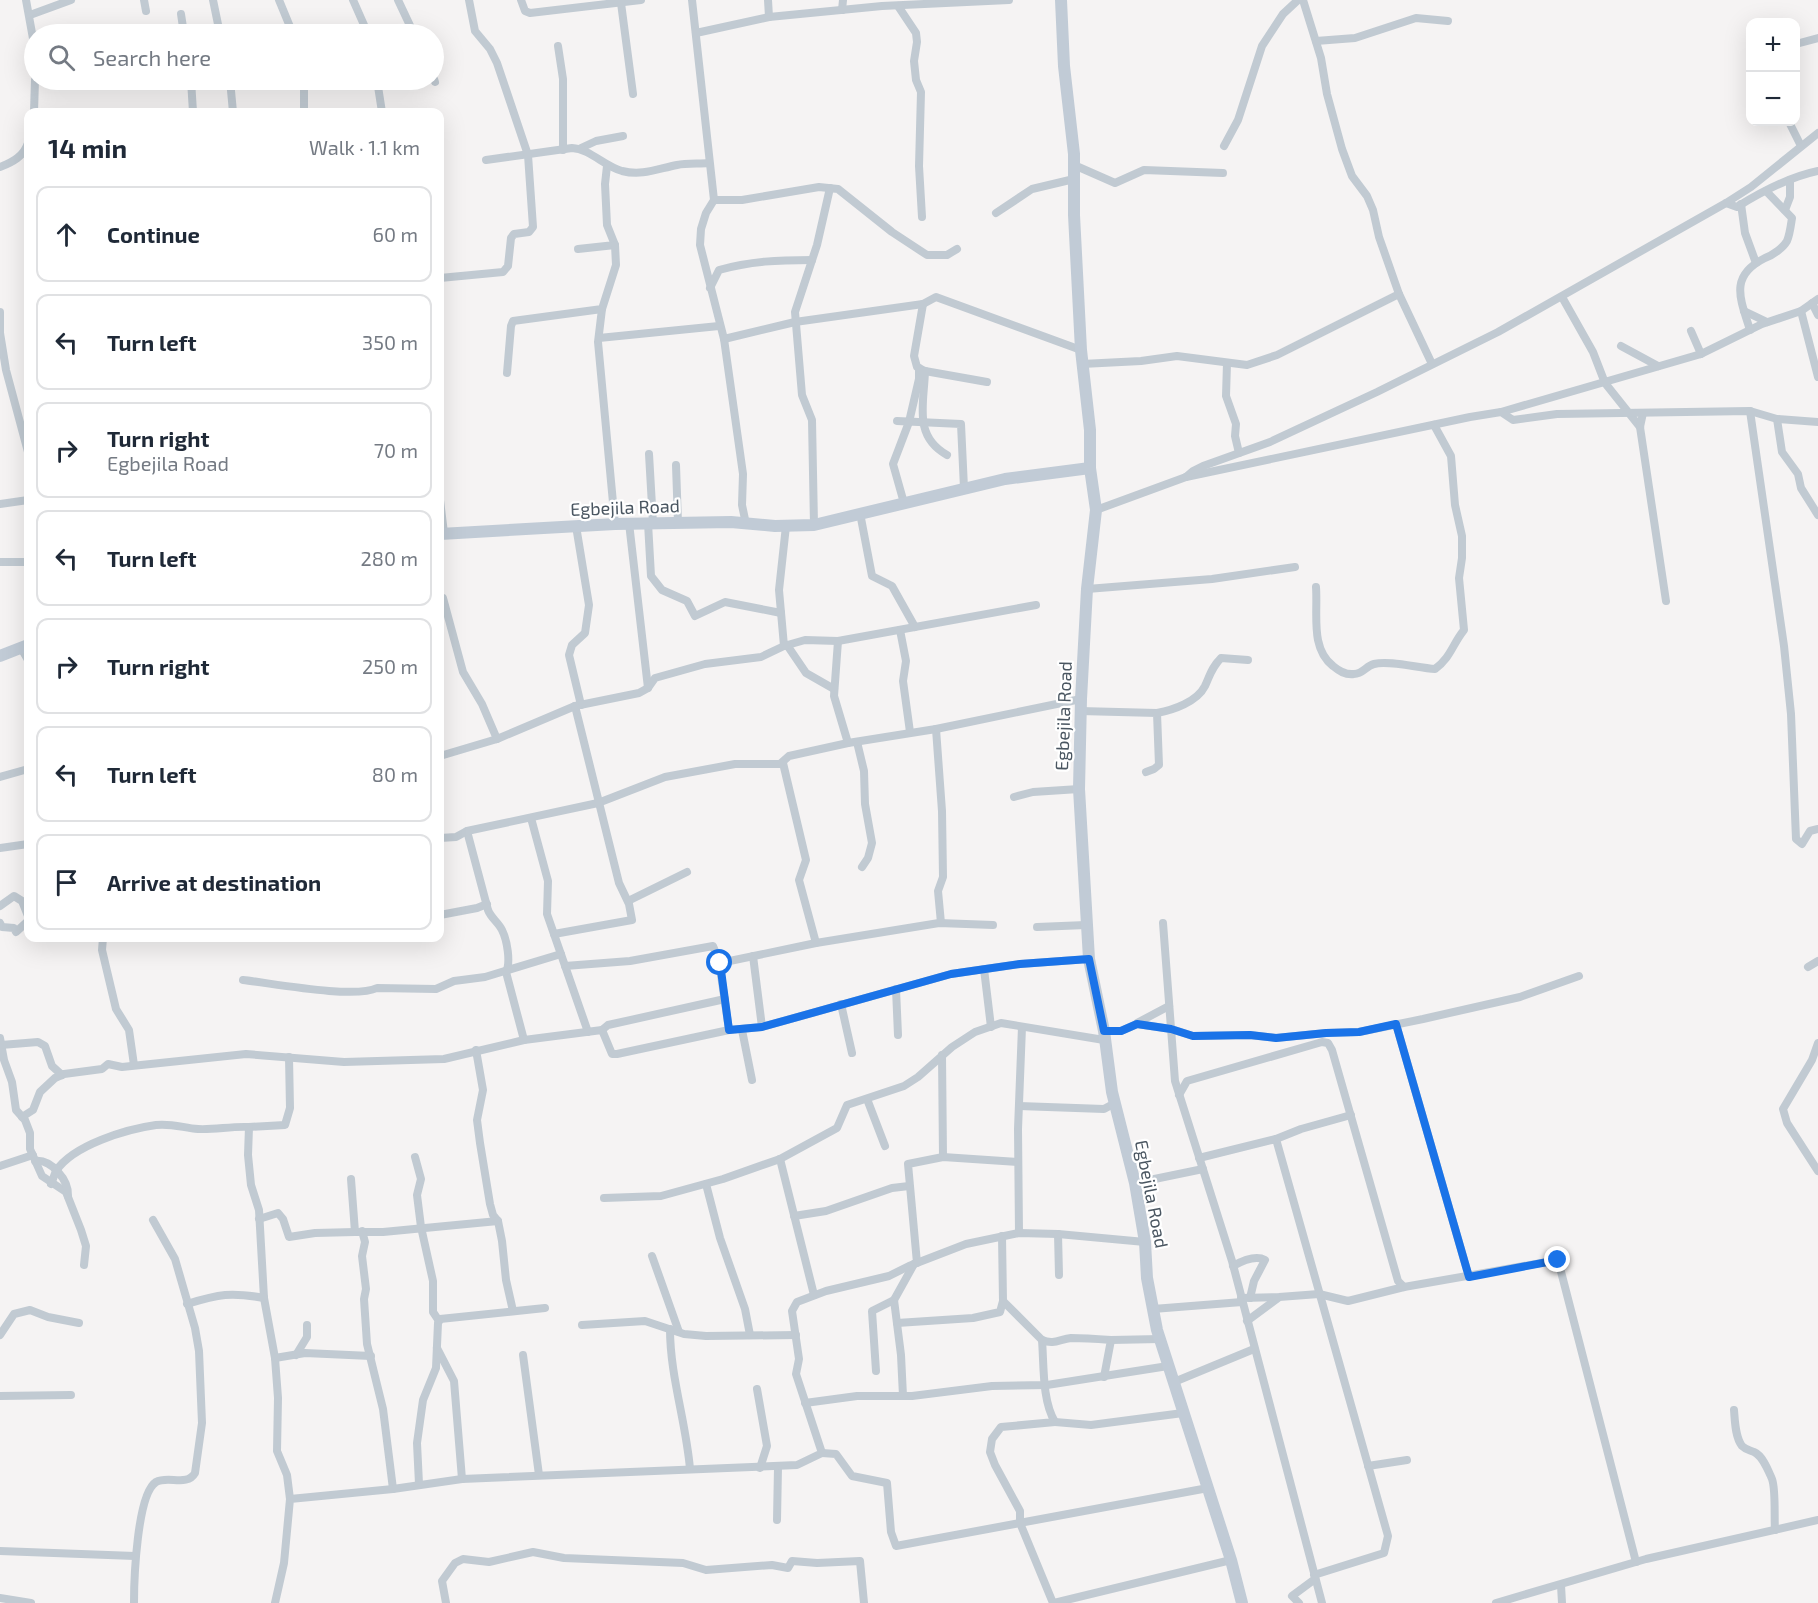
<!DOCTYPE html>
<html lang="en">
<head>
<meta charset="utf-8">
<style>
  :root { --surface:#fff; --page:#f2f2f3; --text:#1f2937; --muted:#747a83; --line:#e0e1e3 }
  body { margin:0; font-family:"Exo 2",sans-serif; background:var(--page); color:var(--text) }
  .controls { position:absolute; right:18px; top:18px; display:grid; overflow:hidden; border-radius:12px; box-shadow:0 6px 24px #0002 }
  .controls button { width:54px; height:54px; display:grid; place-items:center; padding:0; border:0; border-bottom:2px solid var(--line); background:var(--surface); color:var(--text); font:30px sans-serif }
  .stop { position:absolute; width:18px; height:18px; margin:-14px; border:4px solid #1a73e8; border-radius:50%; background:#fff }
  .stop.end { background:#1a73e8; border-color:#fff; box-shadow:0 2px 6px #0008 }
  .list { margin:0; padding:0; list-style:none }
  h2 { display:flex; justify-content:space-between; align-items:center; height:78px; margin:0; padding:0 24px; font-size:26px }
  h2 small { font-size:20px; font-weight:400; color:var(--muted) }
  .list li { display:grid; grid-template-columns:39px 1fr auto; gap:18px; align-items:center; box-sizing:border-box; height:96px; margin:0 12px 12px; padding:0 12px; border:2px solid var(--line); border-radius:12px }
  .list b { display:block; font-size:22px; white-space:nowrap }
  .list p { margin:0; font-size:20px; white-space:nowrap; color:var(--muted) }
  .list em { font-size:20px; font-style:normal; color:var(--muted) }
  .icon { flex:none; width:33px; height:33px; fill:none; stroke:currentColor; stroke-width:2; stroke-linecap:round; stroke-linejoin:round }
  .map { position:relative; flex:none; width:1818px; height:1603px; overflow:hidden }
  .search { position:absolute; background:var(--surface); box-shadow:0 6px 24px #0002; left:24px; top:24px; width:420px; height:66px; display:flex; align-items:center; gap:15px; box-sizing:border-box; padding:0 21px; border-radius:33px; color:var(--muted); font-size:22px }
  .panel { position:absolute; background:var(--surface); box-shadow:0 6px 24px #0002; left:24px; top:108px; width:420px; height:834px; border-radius:12px }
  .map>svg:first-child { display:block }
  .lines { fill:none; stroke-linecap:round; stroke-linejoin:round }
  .street { stroke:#c1cad2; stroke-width:8 }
  .secondary { stroke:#c1cbd6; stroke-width:12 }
  .route { stroke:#1a73e8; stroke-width:8 }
  .labels { text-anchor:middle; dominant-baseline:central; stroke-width:4.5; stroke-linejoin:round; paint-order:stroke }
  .street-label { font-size:18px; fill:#4a5661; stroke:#fff }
</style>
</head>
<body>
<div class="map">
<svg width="1818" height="1603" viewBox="0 0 1818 1603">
  <rect width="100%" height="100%" fill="#f5f3f3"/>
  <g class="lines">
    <g class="street">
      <path d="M26,0L34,44"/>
      <path d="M144,0L146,11"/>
      <path d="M213,0L220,34"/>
      <path d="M279,0L293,34"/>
      <path d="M353,0L368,34"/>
      <path d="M398,0L414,34"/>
      <path d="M521,0L525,11L530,13L641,0"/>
      <path d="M692,0L714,200L706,213L701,229L700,245L724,339L743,474L742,505L746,524"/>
      <path d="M768,0L769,17"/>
      <path d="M1303,0L1321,58L1327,94L1342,149L1352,176L1367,196L1373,210L1379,237L1399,294L1432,364"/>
      <path d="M621,3L633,94"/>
      <path d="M898,6L916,33L917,42L914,61L916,80L921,92L919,166L922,217"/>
      <path d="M842,10L843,0"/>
      <path d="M181,14L184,34"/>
      <path d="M30,15L71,0"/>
      <path d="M696,33L769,17L882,6L1009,0"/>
      <path d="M1316,41L1355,38L1416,18L1448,21"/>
      <path d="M1796,44L1818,38"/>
      <path d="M558,46L563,79V150"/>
      <path d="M434,79L435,82"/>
      <path d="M191,80L193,112"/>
      <path d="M230,80L233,112"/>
      <path d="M304,80V112"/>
      <path d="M377,80L382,112"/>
      <path d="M76,84V80"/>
      <path d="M34,112L35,80"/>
      <path d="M1789,122L1801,146"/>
      <path d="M1224,146L1238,120L1262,46L1283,14L1298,0"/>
      <path d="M581,148L596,141L623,136"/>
      <path d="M486,160L572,148C590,149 604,166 622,171C642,176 657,169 677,165C687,163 699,164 709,163"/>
      <path d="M1074,165L1115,183L1144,170L1223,173"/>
      <path d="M0,167C13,162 24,156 28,143"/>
      <path d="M714,200H742L819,187L838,189L892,232L927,255H947L957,249"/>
      <path d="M1726,203L1737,207C1761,192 1789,177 1818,171"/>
      <path d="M1741,204L1745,233L1756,263"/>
      <path d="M1785,210L1790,197V180"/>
      <path d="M996,213L1032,189L1074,179"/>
      <path d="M578,249L615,245L607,225L605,184L607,166"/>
      <path d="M440,278L503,272L508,266L511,238L514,234L529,232L533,227L528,155L497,63L490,49L475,31L469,0"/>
      <path d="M710,288L719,270C750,261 779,260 812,260"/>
      <path d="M1562,297L1593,352L1605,383L1640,427"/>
      <path d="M1812,303L1818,315"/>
      <path d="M923,304L914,356L917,367L925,371L987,382"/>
      <path d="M602,309L598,342L615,524"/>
      <path d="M1744,311L1767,322"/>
      <path d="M1801,311L1818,377"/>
      <path d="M0,312V333L6,370L28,452"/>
      <path d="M1750,330C1740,298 1729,276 1765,258C1773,255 1783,248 1787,241C1790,234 1791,224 1792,218L1766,191"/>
      <path d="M1691,331L1701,354"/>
      <path d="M599,338L719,326"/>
      <path d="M724,339L795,322L923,304L936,297L1081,350"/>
      <path d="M1621,346L1658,366"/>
      <path d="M1227,363L1226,396L1236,424L1235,436L1239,453"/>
      <path d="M1082,364L1141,361L1177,356L1247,365L1277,355L1399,294"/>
      <path d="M925,371C924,404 913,436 947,455"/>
      <path d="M507,373L511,326L513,321L602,309L616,265L615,245"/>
      <path d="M1750,411L1784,646L1791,714L1796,839L1802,844L1810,831L1818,829"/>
      <path d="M1501,412L1701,354L1762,324L1801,311L1818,299"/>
      <path d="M1643,413L1640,427L1666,601"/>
      <path d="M1777,419L1782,452L1798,474L1801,488L1818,515"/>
      <path d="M897,421L961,424L964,488"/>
      <path d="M649,454L653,523"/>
      <path d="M676,465L678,523"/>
      <path d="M1186,477L1470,417L1501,412L1513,420L1557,414L1750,411L1777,419L1818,422"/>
      <path d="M440,500L444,533"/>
      <path d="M904,503L893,464L909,422L919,379V368"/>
      <path d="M0,504L28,500"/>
      <path d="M1096,510L1186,477L1193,471L1203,466L1270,442L1377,392L1498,332L1726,203L1751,187L1818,133"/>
      <path d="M860,513L872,576L892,586L915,627"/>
      <path d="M629,523L648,688"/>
      <path d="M648,523L651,576L662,590L687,601L695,616L725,602L781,613"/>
      <path d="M814,525L812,420L802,395L795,312L817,245L830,188"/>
      <path d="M576,526L589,605L585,633L572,645L569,655L581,705"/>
      <path d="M0,562H28"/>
      <path d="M1316,587C1318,614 1310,648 1333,666C1339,671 1345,675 1354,674C1363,674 1366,666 1374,664C1389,660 1418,668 1435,669C1451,657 1452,645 1464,630L1459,578L1462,558V536L1455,505L1451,456L1434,425"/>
      <path d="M1087,589L1212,579L1295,567"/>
      <path d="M443,598L463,672L482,704L497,739"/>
      <path d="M900,630L906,661L903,681L910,732"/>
      <path d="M838,641L834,696L848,743"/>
      <path d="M787,645L806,673L834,689"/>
      <path d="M784,646L779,590L786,526"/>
      <path d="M21,648L28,660"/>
      <path d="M1080,711L1157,713L1159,765L1154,769L1146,772"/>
      <path d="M1157,713C1173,710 1197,702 1205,686C1210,675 1212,667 1221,658L1248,660"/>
      <path d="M936,729L942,811L943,877L938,891L941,923"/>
      <path d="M857,742L864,771L865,804L872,843L868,858L862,867"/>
      <path d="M440,756L497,739L575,706L639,693L648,688L655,678L705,664L761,657L784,646L805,640L838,641L1036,605"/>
      <path d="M783,763L806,860L799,880L816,943"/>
      <path d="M0,777L28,769"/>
      <path d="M1014,797L1033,792L1079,789"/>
      <path d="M531,818L548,881L547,914L588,1032"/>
      <path d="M467,831L488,910C491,918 498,922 502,930C507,940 511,962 506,972L524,1040"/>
      <path d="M440,838L456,837L467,831L598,803L665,777L735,764H780L789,756L848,743L936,729L1081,699"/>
      <path d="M0,848L28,844"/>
      <path d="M628,901L687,872"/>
      <path d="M0,906L14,896L22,901L28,916"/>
      <path d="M440,915L477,908L487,904"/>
      <path d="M0,923L2,927L14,928L16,932L28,921"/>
      <path d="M1163,923L1175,1081L1232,1261L1322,1603"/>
      <path d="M1037,927L1086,925"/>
      <path d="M554,934L632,920L629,904L619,883L575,706"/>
      <path d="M103,938L102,950L116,1009L129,1030L134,1065"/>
      <path d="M753,956L762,1027"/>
      <path d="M720,963L816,943L939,923L993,925"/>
      <path d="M565,966L630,961L713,946L719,961L729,1030"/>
      <path d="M1808,967L1818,961"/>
      <path d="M984,969L991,1027"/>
      <path d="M243,980C271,983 354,999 377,988L436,989L454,981L485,977L561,954"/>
      <path d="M896,989L898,1035"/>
      <path d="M841,1004L852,1053"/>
      <path d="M1137,1023L1169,1006"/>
      <path d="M1396,1024L1469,1277"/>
      <path d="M602,1030L608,1025L725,999"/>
      <path d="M742,1030L752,1080"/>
      <path d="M1104,1031H1121L1137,1024L1171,1029L1193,1036L1249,1035L1276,1038L1326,1033L1359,1032L1423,1019L1520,997L1579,976"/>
      <path d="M0,1038L4,1060L12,1082L16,1110L25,1120L30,1133V1149L42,1176L66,1192L81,1230L86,1246L84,1265"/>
      <path d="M1818,1043L1812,1060L1783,1109L1787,1123L1818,1171"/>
      <path d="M1,1045L38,1042L45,1046L52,1066L62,1075"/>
      <path d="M476,1050L483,1090L477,1120L480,1143L490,1204L493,1215L498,1221L502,1241L506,1280L513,1311"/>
      <path d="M942,1055L943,1157"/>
      <path d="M289,1057L290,1108L285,1125L249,1127L248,1155L251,1185L259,1210L264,1298L275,1358L278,1398L277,1451L287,1475L290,1499"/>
      <path d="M1179,1095L1187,1081L1322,1042L1328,1043L1332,1050L1398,1281L1404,1287"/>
      <path d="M867,1099L885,1146"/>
      <path d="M1019,1106L1104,1109L1115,1103"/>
      <path d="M22,1117L33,1110L40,1092L55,1078L64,1074L102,1069L108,1064L122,1067L246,1054L344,1062L444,1059L524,1040L602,1030L612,1054H617L729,1030L762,1027L951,974L1020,964L1089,959"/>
      <path d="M1276,1139L1301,1129L1351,1115"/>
      <path d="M415,1157L421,1179L417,1195L421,1227L433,1281V1312L439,1321"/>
      <path d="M1199,1158L1276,1139L1388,1536L1384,1553L1314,1575"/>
      <path d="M780,1159L814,1295"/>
      <path d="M35,1161C51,1159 69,1180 68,1196"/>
      <path d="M0,1166L33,1155"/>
      <path d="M351,1179L355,1232H383L498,1221"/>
      <path d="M1135,1183L1203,1169"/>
      <path d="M51,1184C53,1180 54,1175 56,1171C73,1145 127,1129 156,1125C171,1123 184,1128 198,1129C214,1130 232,1126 249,1127"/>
      <path d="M706,1184L720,1238L745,1309L750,1335"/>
      <path d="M604,1198L661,1196L723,1179L780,1159L837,1128L847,1105L904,1086L918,1077L952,1047L975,1032L1001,1023L1104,1040"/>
      <path d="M794,1216L826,1211L892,1188L909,1186"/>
      <path d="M259,1219L278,1213L283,1219L289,1237L315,1233L355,1232"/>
      <path d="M362,1231L365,1242L362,1256L366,1289L364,1299L367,1344L383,1409L393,1489"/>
      <path d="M1019,1233L1018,1129L1022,1027"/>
      <path d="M1058,1234L1059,1275"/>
      <path d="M1002,1236L1003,1301L1042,1340C1054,1345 1060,1339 1071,1338C1084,1338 1098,1339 1111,1340L1104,1377"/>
      <path d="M652,1256L679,1332"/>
      <path d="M917,1263L908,1164L943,1157L1018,1162"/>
      <path d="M1233,1266C1242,1261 1256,1255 1265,1260L1254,1281L1250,1298"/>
      <path d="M1241,1298L1279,1297L1319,1294L1348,1301L1404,1287L1558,1260L1636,1562"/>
      <path d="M187,1304C219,1294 231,1292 264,1298"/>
      <path d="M1153,1309L1242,1302"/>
      <path d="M1247,1321L1278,1298"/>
      <path d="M897,1323L973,1318L1000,1312L1003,1301"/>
      <path d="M582,1325L645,1321L684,1334L706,1336L796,1335"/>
      <path d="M670,1329C670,1376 686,1422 690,1469"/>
      <path d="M0,1335L14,1314L30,1310L48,1317L79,1323"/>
      <path d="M1042,1340C1044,1365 1042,1401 1055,1422L1001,1427L992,1439L990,1452L995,1465L1020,1511V1523L1053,1603"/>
      <path d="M1111,1340L1160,1339"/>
      <path d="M437,1348L454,1381L462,1479"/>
      <path d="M296,1355L307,1337V1325"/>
      <path d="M523,1355L539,1475"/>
      <path d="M275,1358L305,1353L371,1356"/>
      <path d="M876,1371L872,1311L894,1300"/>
      <path d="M1174,1382L1254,1349"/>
      <path d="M757,1389L767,1446L760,1468"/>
      <path d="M0,1396L71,1395"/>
      <path d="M903,1396L901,1355L894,1300L914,1264"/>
      <path d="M805,1403L857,1396H912L992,1386L1047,1385L1168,1366"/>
      <path d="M1734,1410C1735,1421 1735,1437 1742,1446C1746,1450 1750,1450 1754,1452C1763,1456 1768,1470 1772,1479C1776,1490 1774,1517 1775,1530"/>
      <path d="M1055,1422L1091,1425L1183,1413"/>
      <path d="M822,1453L836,1454L852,1476L887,1483L891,1532L896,1546L1208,1488"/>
      <path d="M1368,1466L1407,1460"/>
      <path d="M419,1484L417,1443L423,1400L436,1368L438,1323L440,1319L545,1308"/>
      <path d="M777,1520L778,1467"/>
      <path d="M0,1551L135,1556"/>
      <path d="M1561,1585L1562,1603"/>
      <path d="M0,1598L31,1603"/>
      <path d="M134,1603C134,1580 137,1494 156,1482C168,1475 187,1487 195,1473L202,1423L199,1351L195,1328L175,1259L153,1220"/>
      <path d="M275,1603L284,1563L290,1499L393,1489L462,1479L797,1465L822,1453L796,1374L799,1359L792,1311L797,1302L826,1291L889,1276L909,1266L966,1244L1019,1233L1058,1234L1145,1242"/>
      <path d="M446,1603L442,1581L455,1563L463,1559L489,1562L533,1552L564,1558L683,1563L706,1570L772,1565L788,1568L792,1561L817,1563L860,1561L864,1603"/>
      <path d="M1054,1603L1231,1560"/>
      <path d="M1299,1603L1292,1596L1315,1579"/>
      <path d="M1496,1603L1646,1559L1818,1520"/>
    </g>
    <g class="secondary">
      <path d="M1061,0L1064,66L1074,154V215L1081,350L1090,430V468L1096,510L1087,589L1081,699L1079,789L1089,959L1104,1031L1112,1092L1135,1183L1145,1242L1147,1278L1157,1330L1231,1560L1242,1603"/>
      <path d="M440,534L615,524L731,522L775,526L814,525L1005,479L1090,468"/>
      <path d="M0,656L28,645"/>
    </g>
  </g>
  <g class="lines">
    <path class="route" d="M720,963L729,1030L762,1027L951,974L1020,964L1089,959L1104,1031H1121L1137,1024L1171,1029L1193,1036L1250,1035L1276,1038L1326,1033L1359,1032L1396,1024L1469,1277L1558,1260"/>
  </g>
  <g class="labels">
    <g class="street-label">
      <text transform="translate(625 507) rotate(-2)">Egbejila Road</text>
      <text transform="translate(1063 716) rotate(-88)">Egbejila Road</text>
      <text transform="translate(1152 1194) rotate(79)">Egbejila Road</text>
    </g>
  </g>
</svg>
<div class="controls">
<button>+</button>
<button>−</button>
</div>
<div class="stop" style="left:720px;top:963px"></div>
<div class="stop end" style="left:1558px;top:1260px"></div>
<div class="search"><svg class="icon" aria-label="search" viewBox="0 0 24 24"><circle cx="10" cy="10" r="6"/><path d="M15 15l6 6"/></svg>Search here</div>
<section class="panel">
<h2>14 min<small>Walk · 1.1 km</small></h2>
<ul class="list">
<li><svg class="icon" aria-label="ahead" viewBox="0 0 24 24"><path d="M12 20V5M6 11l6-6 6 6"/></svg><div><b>Continue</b></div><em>60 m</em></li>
<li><svg class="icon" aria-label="left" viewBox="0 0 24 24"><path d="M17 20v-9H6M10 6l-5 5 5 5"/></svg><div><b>Turn left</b></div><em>350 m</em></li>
<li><svg class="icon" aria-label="right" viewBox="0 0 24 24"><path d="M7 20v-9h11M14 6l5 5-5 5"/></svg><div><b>Turn right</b><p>Egbejila Road</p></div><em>70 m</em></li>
<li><svg class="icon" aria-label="left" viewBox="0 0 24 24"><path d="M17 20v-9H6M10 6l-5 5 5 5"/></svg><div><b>Turn left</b></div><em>280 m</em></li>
<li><svg class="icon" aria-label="right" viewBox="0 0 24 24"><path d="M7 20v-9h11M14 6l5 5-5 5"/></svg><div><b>Turn right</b></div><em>250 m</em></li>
<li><svg class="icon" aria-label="left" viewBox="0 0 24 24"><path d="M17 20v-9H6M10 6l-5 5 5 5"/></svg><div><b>Turn left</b></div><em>80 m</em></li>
<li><svg class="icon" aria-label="arrive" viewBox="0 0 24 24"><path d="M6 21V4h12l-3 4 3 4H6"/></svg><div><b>Arrive at destination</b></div></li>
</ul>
</section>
</div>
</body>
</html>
